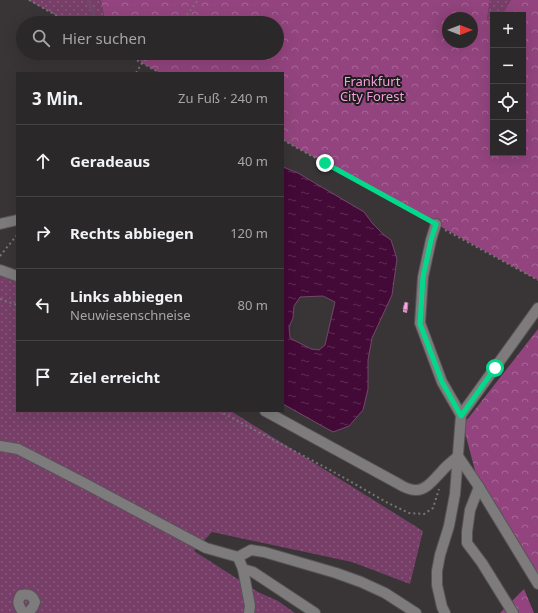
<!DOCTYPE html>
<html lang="de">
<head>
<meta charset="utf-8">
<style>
  :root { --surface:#2b2829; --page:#373435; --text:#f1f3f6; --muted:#a6a6a8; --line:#474446 }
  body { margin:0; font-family:"Noto Sans",sans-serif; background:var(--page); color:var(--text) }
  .controls { position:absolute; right:12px; top:12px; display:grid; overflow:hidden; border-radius:0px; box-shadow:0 4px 16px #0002 }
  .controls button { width:36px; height:36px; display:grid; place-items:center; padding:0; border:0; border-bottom:1px solid var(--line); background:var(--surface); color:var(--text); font:20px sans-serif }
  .compass { position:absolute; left:442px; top:12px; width:36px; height:36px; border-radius:50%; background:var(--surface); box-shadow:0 4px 16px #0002; rotate:90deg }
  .stop { position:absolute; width:12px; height:12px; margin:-9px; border:3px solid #04d98b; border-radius:50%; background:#fff }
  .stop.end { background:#04d98b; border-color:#fff; box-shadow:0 1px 4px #0008 }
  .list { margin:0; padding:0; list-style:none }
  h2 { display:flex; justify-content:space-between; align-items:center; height:52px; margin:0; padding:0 16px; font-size:17px }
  h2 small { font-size:13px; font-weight:400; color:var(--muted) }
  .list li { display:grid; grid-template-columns:26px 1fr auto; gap:12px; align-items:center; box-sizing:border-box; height:72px; padding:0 16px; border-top:1px solid var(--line) }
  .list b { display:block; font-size:15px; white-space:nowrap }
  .list p { margin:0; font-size:13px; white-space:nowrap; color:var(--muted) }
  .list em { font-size:13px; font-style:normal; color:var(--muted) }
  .icon { flex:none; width:22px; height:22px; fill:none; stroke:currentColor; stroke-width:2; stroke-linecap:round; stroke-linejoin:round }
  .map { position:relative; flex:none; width:538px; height:613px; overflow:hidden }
  .search { position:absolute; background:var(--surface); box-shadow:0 4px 16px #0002; left:16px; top:16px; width:268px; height:44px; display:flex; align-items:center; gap:10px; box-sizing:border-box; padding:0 14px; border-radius:22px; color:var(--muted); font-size:15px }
  .panel { position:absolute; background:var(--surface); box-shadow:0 4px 16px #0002; left:16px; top:72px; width:268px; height:340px; border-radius:0px }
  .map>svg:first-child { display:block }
  .grass { fill:url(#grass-dots) }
  .forest { fill:url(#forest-crowns); fill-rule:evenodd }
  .water { fill:url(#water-ripples); stroke:#724869; fill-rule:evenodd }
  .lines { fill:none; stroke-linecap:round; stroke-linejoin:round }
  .stream { stroke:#724869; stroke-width:3.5 }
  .minor-casing { stroke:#575355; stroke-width:12 }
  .path { stroke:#787476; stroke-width:2; stroke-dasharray:2 3; stroke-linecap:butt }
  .minor { stroke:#7d7b7c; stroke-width:10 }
  .wall { fill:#da8fc3 }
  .building { fill:#fea6e3; stroke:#b2749f }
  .route { stroke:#04d98b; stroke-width:5 }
  .labels { text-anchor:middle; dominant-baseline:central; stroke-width:4; stroke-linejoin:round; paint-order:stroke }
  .park-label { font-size:13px; fill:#f59fdb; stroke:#1f1d1e }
</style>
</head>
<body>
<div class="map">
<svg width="538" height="613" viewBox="0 0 538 613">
  <defs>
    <pattern id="grass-dots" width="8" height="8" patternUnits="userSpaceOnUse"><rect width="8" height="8" fill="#773f68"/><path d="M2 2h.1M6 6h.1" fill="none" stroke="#8a5a7d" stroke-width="1.8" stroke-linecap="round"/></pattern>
    <pattern id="forest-crowns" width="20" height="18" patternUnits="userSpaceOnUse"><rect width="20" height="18" fill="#93447e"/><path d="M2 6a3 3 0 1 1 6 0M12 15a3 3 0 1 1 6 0" fill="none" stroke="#a76796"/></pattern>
    <pattern id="water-ripples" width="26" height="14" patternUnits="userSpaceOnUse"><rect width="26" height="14" fill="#430937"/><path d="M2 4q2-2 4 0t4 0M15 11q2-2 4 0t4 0" fill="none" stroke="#5e2c54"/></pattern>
  </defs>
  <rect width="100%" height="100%" fill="#393537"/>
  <g class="grass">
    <path d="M28,0H101L104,16L110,23H70Z"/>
    <path d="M490,0H511L502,15H493V22L487,19Z"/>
    <path d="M0,274L17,277V411H231L423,531L410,584L352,562L212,532L194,551L258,592L278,601L295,613H0Z"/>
  </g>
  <g class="forest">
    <path d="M101,0H490L487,19L493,22V153H523V15H502L511,0H538V280L283,140V73H160L142,63L134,53H277V23H110L104,16ZM448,18H472V42H448Z"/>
    <path d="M538,329V578L478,482L463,425Z"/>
    <path d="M524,589L534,613H500Z"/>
  </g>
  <path class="water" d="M283,167L298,173L364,212L373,224L384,235L391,240L397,259L392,295L372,338L368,360V389L363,410L349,426L333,432L283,404ZM323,296L335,302L325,345L319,350L311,349L290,338L289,327L293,318L294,306L300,297Z"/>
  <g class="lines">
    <path class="stream" d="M88,0L97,23"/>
    <defs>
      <g id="minor">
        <path d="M0,224L17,220"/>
        <path d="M436,224L431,240L423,277L420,323L442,382L461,415"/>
        <path d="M0,270L17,276"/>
        <path d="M265,411L397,483C402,486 408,490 415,490C426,491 435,478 442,471C447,465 453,461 458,456"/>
        <path d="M0,446L18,449L84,483L206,548L238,557L251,550L264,552L336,573L361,582L385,593L416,613"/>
        <path d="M458,456L479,487L538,584"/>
        <path d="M479,487L470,510L467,532V543L482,563L513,613"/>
        <path d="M238,557L243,569L253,572L315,613"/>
        <path d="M243,569L250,606L249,613"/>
        <path d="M23,613C19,605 16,603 21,595C28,594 32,594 35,602L33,607L28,613"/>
        <path d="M445,613L442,607L437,585V571L440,555L449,526L455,494L461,415L538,308"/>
      </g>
    </defs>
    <use href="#minor" class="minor-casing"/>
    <g class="path">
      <path d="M29,0L70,23"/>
      <path d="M181,23L198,0"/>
      <path d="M124,53L160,73"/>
      <path d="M136,73L142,63L155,53"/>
      <path d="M283,140L427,220"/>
      <path d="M445,230L538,280"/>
      <path d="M0,256L17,235"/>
      <path d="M0,299L17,305"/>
      <path d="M219,411L332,471L388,503L409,513L424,514L433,508L439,489"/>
    </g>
    <use href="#minor" class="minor"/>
  </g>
  <path class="wall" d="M408,305L407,313L403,312V309Z"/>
  <path class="building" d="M405,302L408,303L407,310L403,309Z"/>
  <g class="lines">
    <path class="route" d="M325,163L436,224L431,240L423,277L420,324L442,382L461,416L495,368"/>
  </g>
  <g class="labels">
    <g class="park-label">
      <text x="372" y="81">Frankfurt<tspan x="372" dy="15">City Forest</tspan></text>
    </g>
  </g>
</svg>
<div class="controls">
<button>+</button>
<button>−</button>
<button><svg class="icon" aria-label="locate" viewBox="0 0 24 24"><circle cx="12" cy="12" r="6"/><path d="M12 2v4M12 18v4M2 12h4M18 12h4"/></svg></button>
<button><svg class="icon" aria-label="layers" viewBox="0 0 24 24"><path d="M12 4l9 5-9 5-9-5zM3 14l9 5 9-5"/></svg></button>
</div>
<svg class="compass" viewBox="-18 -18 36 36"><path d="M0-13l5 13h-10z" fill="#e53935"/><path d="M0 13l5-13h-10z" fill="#a6a6a8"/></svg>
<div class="stop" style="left:495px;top:368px"></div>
<div class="stop end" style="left:325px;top:163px"></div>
<div class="search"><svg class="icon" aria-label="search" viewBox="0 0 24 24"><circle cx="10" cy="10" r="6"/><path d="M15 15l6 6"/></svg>Hier suchen</div>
<section class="panel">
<h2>3 Min.<small>Zu Fuß · 240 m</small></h2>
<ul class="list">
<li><svg class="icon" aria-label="ahead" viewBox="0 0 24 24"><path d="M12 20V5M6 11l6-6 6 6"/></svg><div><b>Geradeaus</b></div><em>40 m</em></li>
<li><svg class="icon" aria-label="right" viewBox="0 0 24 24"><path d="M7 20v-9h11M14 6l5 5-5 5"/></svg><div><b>Rechts abbiegen</b></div><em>120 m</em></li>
<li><svg class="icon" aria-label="left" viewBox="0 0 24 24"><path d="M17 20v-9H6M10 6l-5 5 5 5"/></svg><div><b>Links abbiegen</b><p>Neuwiesenschneise</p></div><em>80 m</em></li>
<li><svg class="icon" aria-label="arrive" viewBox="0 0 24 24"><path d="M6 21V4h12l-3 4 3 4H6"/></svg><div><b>Ziel erreicht</b></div></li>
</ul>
</section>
</div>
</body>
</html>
